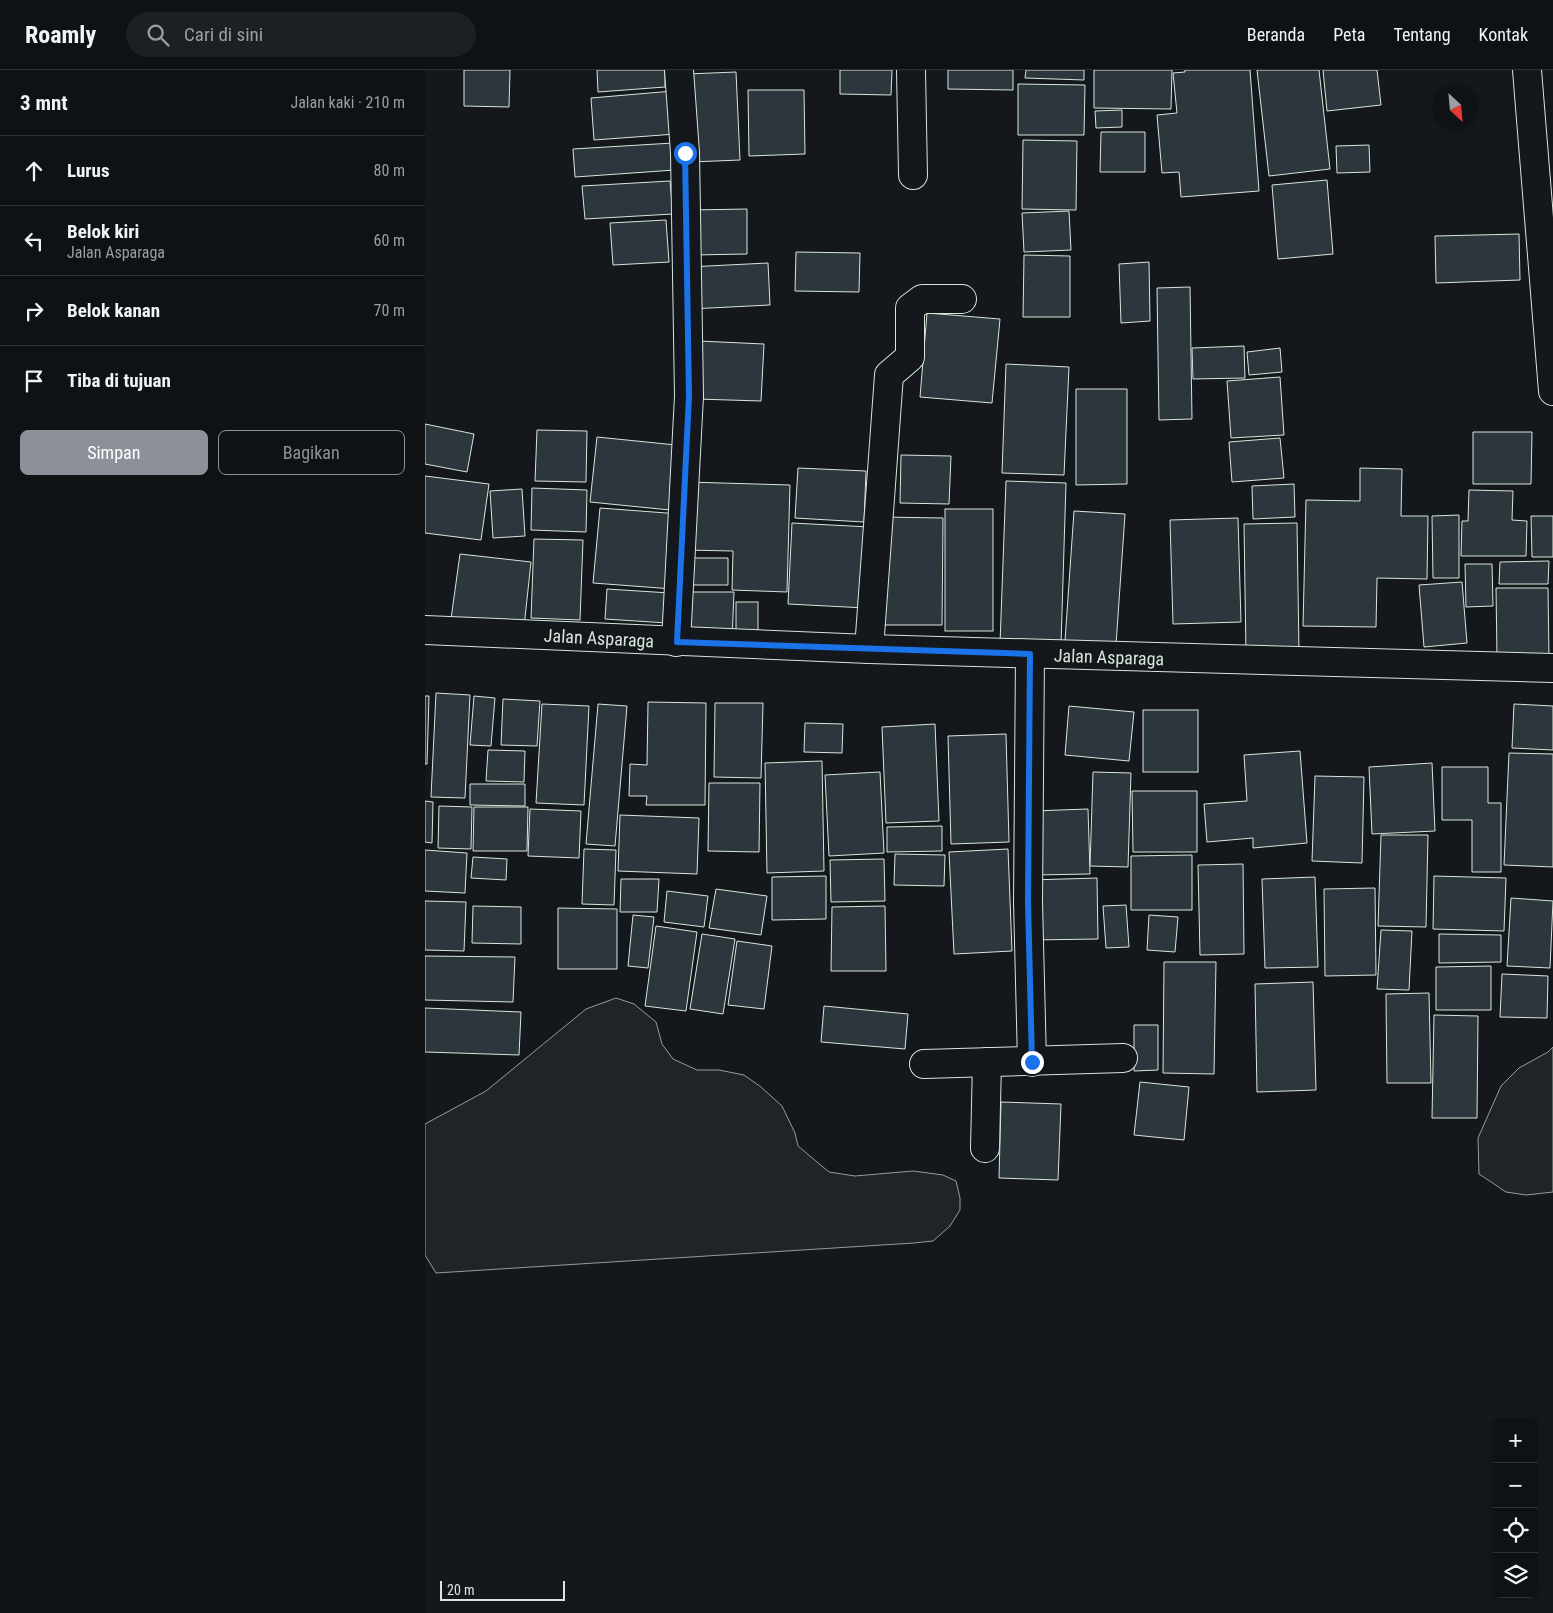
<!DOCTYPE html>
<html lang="id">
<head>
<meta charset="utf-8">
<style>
  :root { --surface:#0f1215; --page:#1d2022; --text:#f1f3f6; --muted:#9b9ea0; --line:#2f3234; --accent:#8c9099 }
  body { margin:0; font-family:"Roboto Condensed",sans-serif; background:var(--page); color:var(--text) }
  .controls { position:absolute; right:15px; bottom:15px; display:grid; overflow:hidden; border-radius:8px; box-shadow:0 1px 4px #0004 }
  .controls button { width:45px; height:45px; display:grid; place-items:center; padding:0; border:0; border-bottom:1px solid var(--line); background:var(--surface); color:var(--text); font:25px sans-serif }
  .compass { position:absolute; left:1008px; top:15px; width:45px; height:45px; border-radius:50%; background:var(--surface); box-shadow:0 1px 4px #0004; rotate:154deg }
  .scale { position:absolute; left:15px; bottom:12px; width:125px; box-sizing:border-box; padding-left:5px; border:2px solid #d8e6dc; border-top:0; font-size:14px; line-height:18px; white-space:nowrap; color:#d8e6dc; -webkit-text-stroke:4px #14181c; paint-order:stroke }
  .stop { position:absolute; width:15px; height:15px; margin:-11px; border:4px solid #1a73e8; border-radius:50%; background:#fff }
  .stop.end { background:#1a73e8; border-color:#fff; box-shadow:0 1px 5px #0008 }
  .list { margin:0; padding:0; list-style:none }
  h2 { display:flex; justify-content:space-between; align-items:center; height:65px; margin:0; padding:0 20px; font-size:21px }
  h2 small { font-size:16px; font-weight:400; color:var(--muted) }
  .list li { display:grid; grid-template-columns:32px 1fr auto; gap:15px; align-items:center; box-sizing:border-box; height:70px; padding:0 20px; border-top:1px solid var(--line) }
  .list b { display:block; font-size:19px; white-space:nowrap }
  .list p { margin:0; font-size:16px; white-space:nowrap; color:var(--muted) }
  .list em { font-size:16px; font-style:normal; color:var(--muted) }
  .actions { display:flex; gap:10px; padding:15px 20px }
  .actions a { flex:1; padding:11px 0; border:1px solid var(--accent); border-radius:8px; text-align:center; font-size:18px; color:var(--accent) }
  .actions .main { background:var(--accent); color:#fff }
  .icon { flex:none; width:28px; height:28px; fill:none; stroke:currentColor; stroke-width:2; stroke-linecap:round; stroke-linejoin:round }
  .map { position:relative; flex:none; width:1128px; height:1543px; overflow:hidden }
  header { display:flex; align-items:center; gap:30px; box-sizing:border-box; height:70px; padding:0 25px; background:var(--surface); border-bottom:1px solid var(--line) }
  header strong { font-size:24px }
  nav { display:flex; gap:28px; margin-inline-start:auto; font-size:18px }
  .search { width:350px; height:45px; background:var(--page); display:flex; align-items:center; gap:12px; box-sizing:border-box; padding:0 18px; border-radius:28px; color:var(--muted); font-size:19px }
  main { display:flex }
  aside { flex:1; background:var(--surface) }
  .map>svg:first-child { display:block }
  .green { fill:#202428; stroke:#939e99 }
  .building { fill:#2c363c; stroke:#d8e6dc }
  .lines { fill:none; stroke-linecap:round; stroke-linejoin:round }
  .minor-casing { stroke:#d8e6dc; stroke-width:30 }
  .minor { stroke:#14181c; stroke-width:28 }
  .route { stroke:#1a73e8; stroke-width:6 }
  .labels { text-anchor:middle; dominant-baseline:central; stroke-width:4; stroke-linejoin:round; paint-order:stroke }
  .street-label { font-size:18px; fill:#d8e6dc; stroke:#14181c }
</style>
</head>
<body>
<header>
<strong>Roamly</strong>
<div class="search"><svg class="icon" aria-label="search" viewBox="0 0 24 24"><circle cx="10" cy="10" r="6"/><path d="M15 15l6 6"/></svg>Cari di sini</div>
<nav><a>Beranda</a><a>Peta</a><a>Tentang</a><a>Kontak</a></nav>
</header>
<main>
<aside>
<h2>3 mnt<small>Jalan kaki · 210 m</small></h2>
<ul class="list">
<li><svg class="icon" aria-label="ahead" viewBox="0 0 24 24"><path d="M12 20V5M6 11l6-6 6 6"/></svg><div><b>Lurus</b></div><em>80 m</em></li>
<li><svg class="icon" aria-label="left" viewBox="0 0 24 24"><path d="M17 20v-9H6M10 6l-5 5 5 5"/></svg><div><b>Belok kiri</b><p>Jalan Asparaga</p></div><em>60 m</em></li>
<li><svg class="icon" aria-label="right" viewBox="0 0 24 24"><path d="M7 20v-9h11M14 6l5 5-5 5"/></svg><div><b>Belok kanan</b></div><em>70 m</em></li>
<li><svg class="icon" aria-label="arrive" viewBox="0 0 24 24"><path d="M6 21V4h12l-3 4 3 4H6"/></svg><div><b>Tiba di tujuan</b></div></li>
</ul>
<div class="actions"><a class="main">Simpan</a><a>Bagikan</a></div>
</aside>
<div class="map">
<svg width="1128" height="1543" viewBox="0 0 1128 1543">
  <rect width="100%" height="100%" fill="#14181c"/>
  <g class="green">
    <path d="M191,928L209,934L231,952L237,974L248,989L272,1000H294L319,1005L336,1017L357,1036L370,1063L373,1076L404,1102L430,1106L488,1101L518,1105L531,1111L535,1128V1140L525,1156L508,1171L489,1173L11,1203L0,1185V1054L61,1021L161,939Z"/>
    <path d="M1128,977V1122L1101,1125L1081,1122L1054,1104L1053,1068L1076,1016L1094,998L1123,982Z"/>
  </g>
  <g class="building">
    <path d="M39,0H85L84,37L39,36Z"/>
    <path d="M172,0H240V17L173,22Z"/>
    <path d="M415,0H467L466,25L415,24Z"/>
    <path d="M523,0H588V20L523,19Z"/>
    <path d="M601,0H659V10L600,8Z"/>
    <path d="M669,0H747L746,39L669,38Z"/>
    <path d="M760,0H825L834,121L756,127L754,102L737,103L732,45L752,43L748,3L760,2Z"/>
    <path d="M832,0H894L905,99L844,106Z"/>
    <path d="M898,0H952L956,35L902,41Z"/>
    <path d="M311,2L315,90L266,92L262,4Z"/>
    <path d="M593,14L660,15L659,65H593Z"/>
    <path d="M323,20H379L380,84L324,86Z"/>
    <path d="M248,21L251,64L169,70L166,28Z"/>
    <path d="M697,40V57L671,58L670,41Z"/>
    <path d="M676,62H720V102H675Z"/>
    <path d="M598,70L652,71L651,140L597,139Z"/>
    <path d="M248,73L250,100L150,107L148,79Z"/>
    <path d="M944,75L945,102L912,103L911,76Z"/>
    <path d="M902,110L908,184L853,189L847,115Z"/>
    <path d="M245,111L248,144L160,149L157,116Z"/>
    <path d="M322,139V184L268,185L267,140Z"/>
    <path d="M644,141L646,180L599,182L597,143Z"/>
    <path d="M241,150L244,192L188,195L185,153Z"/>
    <path d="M1094,164L1095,210L1011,213L1010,166Z"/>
    <path d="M371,182L435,183L434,222L370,221Z"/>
    <path d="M599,185L645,186V247H598Z"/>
    <path d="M724,192L725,251L696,253L694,194Z"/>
    <path d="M343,193L345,235L265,239L263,197Z"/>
    <path d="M765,217L767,349L734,350L732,218Z"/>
    <path d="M502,243L575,249L567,333L495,327Z"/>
    <path d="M274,271L339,274L336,331L272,329Z"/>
    <path d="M819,276L820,308L768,309L767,278Z"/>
    <path d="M855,278L857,302L824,305L822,282Z"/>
    <path d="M581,294L644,297L639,405L577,403Z"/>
    <path d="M855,307L859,365L806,368L802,311Z"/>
    <path d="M651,319H702V414L651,415Z"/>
    <path d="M0,354L49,364L42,402L0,394Z"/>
    <path d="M112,360L162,361L161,412L110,411Z"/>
    <path d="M1048,362H1107L1106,414H1048Z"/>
    <path d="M172,367L251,375L245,440L165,432Z"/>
    <path d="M855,368L859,408L807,412L804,372Z"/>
    <path d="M476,385L526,386L524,434L475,433Z"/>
    <path d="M373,398L441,401L439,452L370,448Z"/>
    <path d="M935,398L977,399L976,446H1003L1002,509L952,508L951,557L878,556L881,430L935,431Z"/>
    <path d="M0,406L64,414L56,470L0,463Z"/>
    <path d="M581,411L641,413L636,575L575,574Z"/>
    <path d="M262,412L365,415L362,522L307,520L308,481L260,480Z"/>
    <path d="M869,414L870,447L828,449L827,416Z"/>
    <path d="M107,418L162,420L161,462L106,460Z"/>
    <path d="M97,419L100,466L68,468L65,421Z"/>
    <path d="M1044,420L1088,421L1087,450L1102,451L1101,486H1036L1037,451H1043Z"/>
    <path d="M175,438L255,444L248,519L168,513Z"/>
    <rect x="520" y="439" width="48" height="122"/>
    <path d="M649,441L700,444L691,575L640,571Z"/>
    <path d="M1034,445V508H1008L1007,446Z"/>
    <path d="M1106,446H1128V487H1107Z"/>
    <path d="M456,447L518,448L517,555H455Z"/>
    <path d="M813,448L816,552L748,554L745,450Z"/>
    <path d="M367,453L445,457L441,538L363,534Z"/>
    <path d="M872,453L874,583L821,584L819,454Z"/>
    <path d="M109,469L158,470L155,550L106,548Z"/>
    <path d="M35,484L106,492L99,557L26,549Z"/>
    <path d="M259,488H303V515H258Z"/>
    <path d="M1124,491L1123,514H1074L1075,492Z"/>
    <path d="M1040,494H1067L1068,536L1041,537Z"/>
    <path d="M1037,512L1042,573L999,577L994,515Z"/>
    <path d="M1071,518H1123L1124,588H1072Z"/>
    <path d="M182,519L245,523L242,553L180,549Z"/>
    <path d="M256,522H309L307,571L255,570Z"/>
    <rect x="311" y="532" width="22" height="30"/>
    <path d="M11,623L45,625L40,728L6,727Z"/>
    <path d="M0,626H4L2,694H0Z"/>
    <path d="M49,626L70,628L66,676L45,675Z"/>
    <path d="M78,629L115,631L112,676L76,675Z"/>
    <path d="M223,632L281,633L280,735H221L222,726H204L205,694L222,695Z"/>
    <path d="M290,633H338L336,708L289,707Z"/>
    <path d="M117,634L164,636L159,735L111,733Z"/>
    <path d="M173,634L202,636L190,776L161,774Z"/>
    <path d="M1089,634L1128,636V680L1087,678Z"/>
    <path d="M644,636L709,642L704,691L640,685Z"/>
    <rect x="718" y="640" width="55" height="62"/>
    <path d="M380,653L418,654L417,683L379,682Z"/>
    <path d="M510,654L514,751L461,753L457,657Z"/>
    <path d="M581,664L584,772L526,774L523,666Z"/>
    <path d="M63,680L100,681L99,712L61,711Z"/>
    <path d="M875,681L882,773L828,778V768L782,772L779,734L822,731L819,685Z"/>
    <path d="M1084,683L1128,684V797L1079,795Z"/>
    <path d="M397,691L399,801L342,803L340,693Z"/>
    <path d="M1007,693L1010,761L947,764L944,697Z"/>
    <path d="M1017,697H1063V733H1076V802H1047V750H1017Z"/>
    <path d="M455,702L459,783L404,786L400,705Z"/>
    <path d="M668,702L706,703L703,797L665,796Z"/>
    <path d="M890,706L939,707L937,793L887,791Z"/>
    <path d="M284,713H335L334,782L283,781Z"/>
    <path d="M45,714H100V736L45,735Z"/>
    <path d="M707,721H772V782H708Z"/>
    <path d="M0,731L8,732L7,773L0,772Z"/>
    <path d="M14,736L47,737L46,779L13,778Z"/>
    <path d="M49,737H103L102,781H48Z"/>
    <path d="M105,739L156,741L154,788L103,786Z"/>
    <path d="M663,739L665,804L609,805L607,741Z"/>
    <path d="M195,745L274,748L272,804L193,801Z"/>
    <path d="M517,756V781L462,782V757Z"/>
    <path d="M956,765H1003L1001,857L953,856Z"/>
    <path d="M159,779L191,780L189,835L157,834Z"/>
    <path d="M583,779L587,881L529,884L524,782Z"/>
    <path d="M0,780L42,783L40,823L0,821Z"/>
    <path d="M470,784L520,785L519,816L469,815Z"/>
    <path d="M767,785V840H706V786Z"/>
    <path d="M48,787L82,789L81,810L46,808Z"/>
    <path d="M459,789L460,831L406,832L405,790Z"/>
    <path d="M818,794L819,884L775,885L773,795Z"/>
    <path d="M401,806V849L347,850V807Z"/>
    <path d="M1009,806L1081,808L1079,861L1008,859Z"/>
    <path d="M890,807L893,897L840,898L837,809Z"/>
    <path d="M672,808L673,869L606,870L605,810Z"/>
    <path d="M196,809H234L232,842H195Z"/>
    <path d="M950,818L951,905L900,906L899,819Z"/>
    <path d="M291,819L342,826L336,865L284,858Z"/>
    <path d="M242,821L283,826L279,857L239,852Z"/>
    <path d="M1086,828L1128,831L1125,898L1082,896Z"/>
    <path d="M0,831L41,832L39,881L0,880Z"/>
    <path d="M701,835L704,877L681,878L678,836Z"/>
    <path d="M48,836L96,837V874L47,873Z"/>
    <path d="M460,836L461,901H406L407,837Z"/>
    <path d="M133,838L192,839V899H133Z"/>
    <path d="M208,845L229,847L223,898L203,896Z"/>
    <path d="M724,845L753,847L750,882L722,880Z"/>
    <path d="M231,856L272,862L261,941L220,936Z"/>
    <path d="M956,860L987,861L984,920L952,919Z"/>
    <path d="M277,864L310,869L298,944L265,939Z"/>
    <path d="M1014,864L1076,865V892L1014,893Z"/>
    <path d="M312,871L347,876L339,939L303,935Z"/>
    <path d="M0,886L90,887L88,932L0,930Z"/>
    <path d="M739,892H791L789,1004L738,1003Z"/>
    <path d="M1066,896V940H1011V897Z"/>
    <path d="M1077,904L1123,906L1122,948L1075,947Z"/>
    <path d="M888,912L891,1020L832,1022L830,914Z"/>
    <path d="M1004,923L1006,1013H962L961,924Z"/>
    <path d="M399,936L483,944L480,979L396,972Z"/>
    <path d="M0,938L96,942L94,985L0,982Z"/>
    <path d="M1009,945L1053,946L1052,1048H1007Z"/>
    <path d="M709,955H733V1000L709,1001Z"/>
    <path d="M715,1012L764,1017L759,1070L709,1065Z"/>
    <path d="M576,1032L636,1034L633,1110L574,1108Z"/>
  </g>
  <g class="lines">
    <defs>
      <g id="minor">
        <path d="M486,0L488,105"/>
        <path d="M1102,0L1128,321"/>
        <path d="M0,560L444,579L1128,598"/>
        <path d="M251,572L264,326L260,83L254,0"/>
        <path d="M444,579L464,305L485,287V238L497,229H537"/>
        <path d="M605,584L603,832L607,992"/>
        <path d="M499,994L698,988"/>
        <path d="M560,1078L562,992"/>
      </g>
    </defs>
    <use href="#minor" class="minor-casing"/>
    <use href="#minor" class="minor"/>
  </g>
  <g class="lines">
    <path class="route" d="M260,83L264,326L252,572L605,584L603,832L607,992"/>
  </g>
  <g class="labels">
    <g class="street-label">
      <text transform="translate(174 568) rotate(3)">Jalan Asparaga</text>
      <text transform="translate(684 587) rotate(2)">Jalan Asparaga</text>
    </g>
  </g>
</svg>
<div class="controls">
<button>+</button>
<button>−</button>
<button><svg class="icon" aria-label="locate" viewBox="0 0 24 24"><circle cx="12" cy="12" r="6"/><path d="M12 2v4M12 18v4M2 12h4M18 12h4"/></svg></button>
<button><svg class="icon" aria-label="layers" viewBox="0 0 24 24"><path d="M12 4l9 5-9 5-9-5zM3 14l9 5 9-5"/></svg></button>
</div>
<svg class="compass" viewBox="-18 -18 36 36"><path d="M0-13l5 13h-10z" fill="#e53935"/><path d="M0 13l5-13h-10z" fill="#9b9ea0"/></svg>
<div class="scale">20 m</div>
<div class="stop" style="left:260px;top:83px"></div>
<div class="stop end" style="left:607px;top:992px"></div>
</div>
</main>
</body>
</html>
